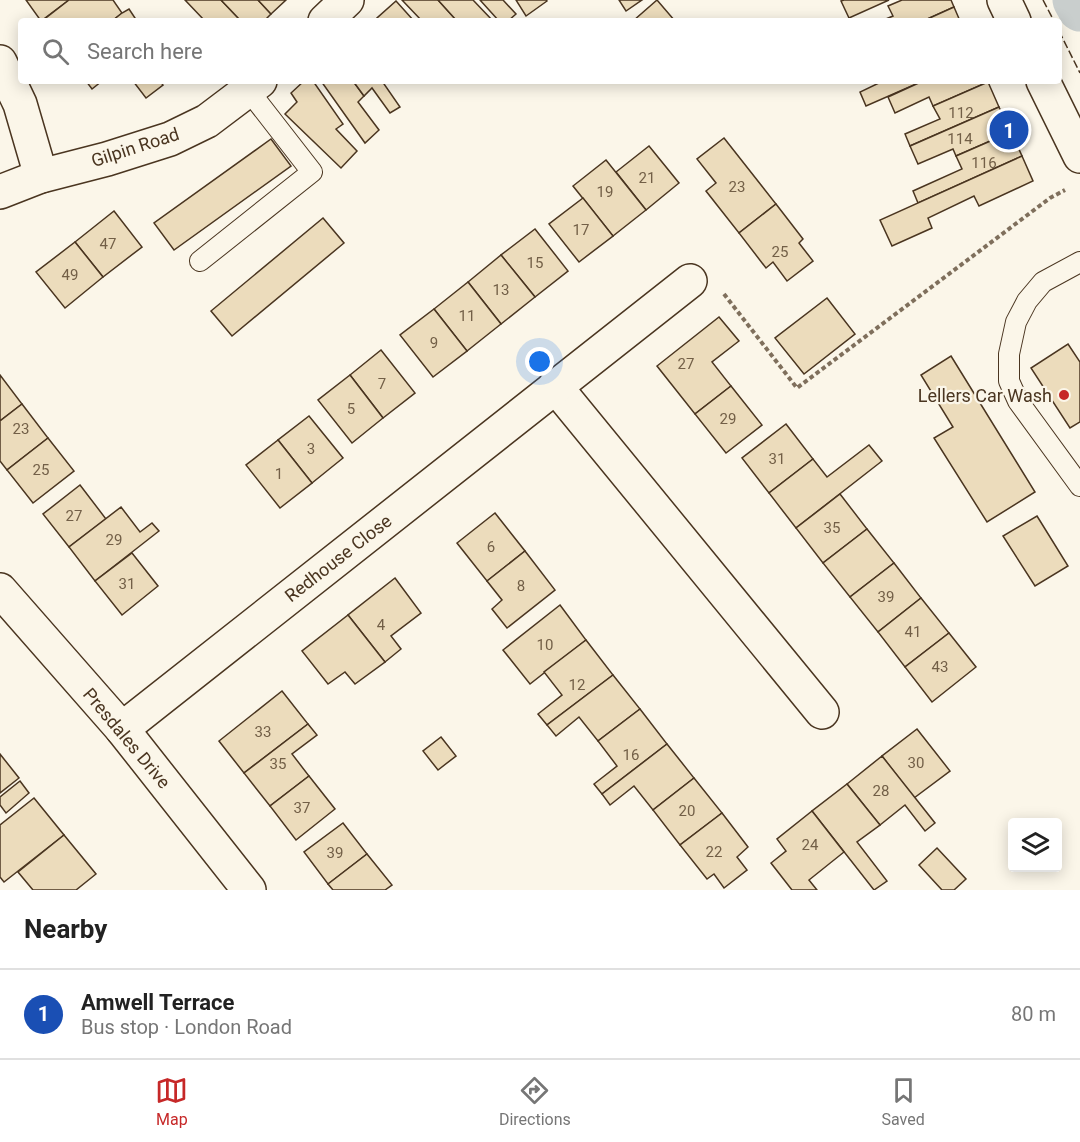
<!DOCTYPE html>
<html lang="en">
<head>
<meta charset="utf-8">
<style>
  :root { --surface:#fff; --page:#f6f6f6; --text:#222; --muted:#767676; --line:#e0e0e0; --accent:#c62828 }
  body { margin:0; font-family:Roboto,sans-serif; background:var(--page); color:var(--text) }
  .controls { position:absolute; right:18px; bottom:18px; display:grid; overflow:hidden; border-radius:6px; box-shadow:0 3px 15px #0003 }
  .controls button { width:54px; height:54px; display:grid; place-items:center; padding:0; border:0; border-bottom:2px solid var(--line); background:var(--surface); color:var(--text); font:30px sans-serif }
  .you { position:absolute; left:540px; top:362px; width:21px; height:21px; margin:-15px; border:4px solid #fff; border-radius:50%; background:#1a73e8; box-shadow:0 0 0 9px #1a73e833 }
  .badge { display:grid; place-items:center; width:39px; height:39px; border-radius:50%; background:var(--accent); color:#fff; font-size:20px; font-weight:700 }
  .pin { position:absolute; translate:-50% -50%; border:3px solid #fff; box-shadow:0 2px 6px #0006 }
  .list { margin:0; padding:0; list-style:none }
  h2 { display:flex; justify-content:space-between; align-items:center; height:78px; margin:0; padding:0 24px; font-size:26px }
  h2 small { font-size:20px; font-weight:400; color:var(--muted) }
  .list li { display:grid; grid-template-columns:39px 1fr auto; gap:18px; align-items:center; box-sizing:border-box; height:90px; padding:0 24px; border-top:2px solid var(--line) }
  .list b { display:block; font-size:22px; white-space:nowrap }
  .list p { margin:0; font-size:20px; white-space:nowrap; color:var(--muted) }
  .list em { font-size:20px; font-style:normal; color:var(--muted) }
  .icon { flex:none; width:33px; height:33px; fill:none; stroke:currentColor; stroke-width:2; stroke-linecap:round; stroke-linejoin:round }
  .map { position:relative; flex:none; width:1080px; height:890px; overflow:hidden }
  .search { position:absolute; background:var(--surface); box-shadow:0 3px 15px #0003; left:18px; right:18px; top:18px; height:66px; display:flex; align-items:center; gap:15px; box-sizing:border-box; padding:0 21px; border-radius:6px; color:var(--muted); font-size:22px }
  .sheet { height:168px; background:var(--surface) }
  nav { display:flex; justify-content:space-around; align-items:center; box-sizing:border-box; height:84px; border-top:2px solid var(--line); background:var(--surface); font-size:16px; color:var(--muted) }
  nav a { display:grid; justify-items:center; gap:3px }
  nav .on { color:var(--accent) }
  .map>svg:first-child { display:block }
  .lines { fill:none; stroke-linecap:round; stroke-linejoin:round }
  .canal { stroke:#c9cecd; stroke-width:45 }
  .building { fill:#ecdcbc; stroke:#4a3520; stroke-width:1.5 }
  .lane-casing { stroke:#4a3520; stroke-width:22 }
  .street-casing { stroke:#4a3520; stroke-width:36 }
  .primary-casing { stroke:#4a3520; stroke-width:36 }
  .path { stroke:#7f6f5c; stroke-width:4; stroke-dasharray:4.5 3; stroke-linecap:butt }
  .lane { stroke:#fbf6e9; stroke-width:20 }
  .street { stroke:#fbf6e9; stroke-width:33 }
  .primary { stroke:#fbf6e9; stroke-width:33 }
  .fence { stroke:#4a3520; stroke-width:1.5; stroke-dasharray:8 3; stroke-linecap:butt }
  .poi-dot { fill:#c62828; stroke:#fbf6e9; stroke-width:2 }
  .labels { text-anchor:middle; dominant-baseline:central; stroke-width:4.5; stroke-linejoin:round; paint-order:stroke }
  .number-label { font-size:15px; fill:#725f47 }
  .street-label { font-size:18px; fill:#4a3520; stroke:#fbf6e9 }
  .poi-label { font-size:18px; fill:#4a3520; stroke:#fbf6e9; text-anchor:end }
</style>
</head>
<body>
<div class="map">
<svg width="1080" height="890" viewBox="0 0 1080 890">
  <rect width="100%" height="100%" fill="#fbf6e9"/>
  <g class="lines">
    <path class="canal" d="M1075,0L1080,9"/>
  </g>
  <g class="building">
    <path d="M26,0H69L41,21Z"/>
    <path d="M69,0H113L122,13L112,21H42Z"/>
    <path d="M185,0H221L241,21H205Z"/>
    <path d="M221,0H258L271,14L264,21H241Z"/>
    <path d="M258,0H286L271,14Z"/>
    <path d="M402,0H438L457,21H422Z"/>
    <path d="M438,0H473L493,21H457Z"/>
    <path d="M480,0H503L516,14L508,21H499Z"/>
    <path d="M516,0H546L547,1L526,16Z"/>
    <path d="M619,0H642L626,11Z"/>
    <path d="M657,0L675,21H633Z"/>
    <path d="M844,0H889L849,18L841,1Z"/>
    <path d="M902,0H951L954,7L923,21H881L893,16L888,6Z"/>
    <path d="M396,1L414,21H379L377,18Z"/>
    <path d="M954,7L960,21H923Z"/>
    <path d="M129,9L137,21H112L122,13Z"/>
    <path d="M86,81H102L92,89Z"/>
    <path d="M133,81H160L163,85L146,98Z"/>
    <path d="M304,81H313L343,124L336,129L357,151L341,168L285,114L297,102L291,93Z"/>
    <path d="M321,81H353L364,96L358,102L379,130L365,143Z"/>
    <path d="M353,81H382L400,107L390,113L372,88L364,96Z"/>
    <path d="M883,81H923L866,106L860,92Z"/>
    <path d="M923,81H988V82L933,106L929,97L895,113L888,97Z"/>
    <path d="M988,82L999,107L910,146L905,134L940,119L933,106Z"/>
    <path d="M999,107L1011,132L956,156L953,149L918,164L910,146Z"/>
    <path d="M1011,132L1022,156L918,203L913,191L962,169L956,156Z"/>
    <path d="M724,138L776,204L739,233L706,191L716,183L697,159Z"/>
    <path d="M271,139L291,166L174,250L154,223Z"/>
    <path d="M649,146L679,183L646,210L616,172Z"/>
    <path d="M1022,156L1033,181L979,206L974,196L928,218L932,228L892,246L880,220Z"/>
    <path d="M606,160L646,210L613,236L573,186Z"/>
    <path d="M583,198L613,236L579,262L549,224Z"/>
    <path d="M776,204L803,239L799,243L813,261L787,281L773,262L766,268L739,233Z"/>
    <path d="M114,211L142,247L103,277L75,242Z"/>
    <path d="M323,218L344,243L232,336L211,311Z"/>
    <path d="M535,229L568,271L535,297L501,255Z"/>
    <path d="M75,242L103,277L65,308L36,272Z"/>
    <path d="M501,255L535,297L501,324L468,282Z"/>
    <path d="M468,282L501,324L467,351L434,309Z"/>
    <path d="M827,298L855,334L804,374L775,338Z"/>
    <path d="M434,309L467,351L433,377L400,335Z"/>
    <path d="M719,317L739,341L712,362L731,386L695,414L657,366Z"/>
    <path d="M1068,344L1080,362V422L1070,428L1031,368Z"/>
    <path d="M381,350L415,393L383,418L350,375Z"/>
    <path d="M951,356L1035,492L987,522L934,438L953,427L921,375Z"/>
    <path d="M0,375L22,404L0,421Z"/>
    <path d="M350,375L383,418L352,443L318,400Z"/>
    <path d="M731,386L762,425L726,453L695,414Z"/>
    <path d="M22,404L48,438L7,470L0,461V421Z"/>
    <path d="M309,416L343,458L312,483L278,440Z"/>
    <path d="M786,424L813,459L769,493L742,458Z"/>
    <path d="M48,438L74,471L33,503L7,470Z"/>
    <path d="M278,440L312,483L280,508L246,465Z"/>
    <path d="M869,445L882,461L796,528L769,493L813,459L827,477Z"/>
    <path d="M80,485L106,519L69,547L43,514Z"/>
    <path d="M840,494L867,529L823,563L796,528Z"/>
    <path d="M121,507L140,532L152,523L159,531L95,581L69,547Z"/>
    <path d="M495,513L525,551L487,581L457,543Z"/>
    <path d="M1037,516L1068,566L1035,586L1003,536Z"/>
    <path d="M867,529L894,563L850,597L823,563Z"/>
    <path d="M525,551L555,590L507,628L492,609L502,600L487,581Z"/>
    <path d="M132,553L158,586L122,615L95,581Z"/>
    <path d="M894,563L921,598L878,632L850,597Z"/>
    <path d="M395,578L421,613L391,636L401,649L385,662L348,615Z"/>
    <path d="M921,598L949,633L905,667L878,632Z"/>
    <path d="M560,605L586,640L530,684L503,650Z"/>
    <path d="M348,615L385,662L355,684L345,672L328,684L302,651Z"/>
    <path d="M949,633L976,667L932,702L905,667Z"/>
    <path d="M586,640L613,675L547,725L538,714L562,695L544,672Z"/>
    <path d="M613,675L640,709L598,741L579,717L556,736L547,725Z"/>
    <path d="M282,691L308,724L244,773L219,741Z"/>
    <path d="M640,709L667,744L602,794L594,784L617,766L598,741Z"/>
    <path d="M308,724L317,735L292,754L309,776L270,806L244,773Z"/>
    <path d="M917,729L950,771L914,798L882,756Z"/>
    <path d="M441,737L456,756L438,770L423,751Z"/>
    <path d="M667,744L694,778L653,810L634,786L610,805L602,794Z"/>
    <path d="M0,754L19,778L0,793Z"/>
    <path d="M882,756L935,823L925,831L905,805L880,825L847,784Z"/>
    <path d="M309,776L335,809L296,840L270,806Z"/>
    <path d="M694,778L722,813L680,845L653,810Z"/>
    <path d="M20,781L29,793L6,813L0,805V797Z"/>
    <path d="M847,784L880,825L857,842L887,881L874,890L812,811Z"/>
    <path d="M34,798L64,835L4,882L0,877V825Z"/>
    <path d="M812,811L844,852L809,880L817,890H792L771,863L786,851L777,839Z"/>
    <path d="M722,813L748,847L737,857L747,870L724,888L714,874L707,879L680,845Z"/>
    <path d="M343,823L367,854L328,884L304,852Z"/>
    <path d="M64,835L96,874L76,890H33L18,872Z"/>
    <path d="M937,848L966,879L954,890H942L919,865Z"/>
    <path d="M367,854L392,885L385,890H333L328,884Z"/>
  </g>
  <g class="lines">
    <defs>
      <g id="lane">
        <path d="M200,261L312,172L249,91"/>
        <path d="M1080,262L1043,282L1027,301L1016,322L1009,354V381L1018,401L1080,486"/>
      </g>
      <g id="street">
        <path d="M325,21L347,0"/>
        <path d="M0,62L20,104L41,176"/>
        <path d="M0,192L41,176L107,159L170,139L207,121L260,81"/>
        <path d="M555,386L822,712"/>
        <path d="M0,590L122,729L249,890"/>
        <path d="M122,729L690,281"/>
      </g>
      <g id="primary">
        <path d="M1004,0L1014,21"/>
        <path d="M1043,81L1080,156"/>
      </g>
    </defs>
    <use href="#lane" class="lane-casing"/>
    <use href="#street" class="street-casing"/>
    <use href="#primary" class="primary-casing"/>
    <path class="path" d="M724,294L797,388L1050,198L1065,190"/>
    <use href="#lane" class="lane"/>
    <use href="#street" class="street"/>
    <use href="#primary" class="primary"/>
    <g class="fence">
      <path d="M1043,0L1054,21"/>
      <path d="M1059,31L1080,73"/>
    </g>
  </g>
  <circle class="poi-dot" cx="1064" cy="395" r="6"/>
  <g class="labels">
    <g class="number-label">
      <text x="961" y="113">112</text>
      <text x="960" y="139">114</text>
      <text x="984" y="163">116</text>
      <text x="647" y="178">21</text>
      <text x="737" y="187">23</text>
      <text x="605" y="192">19</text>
      <text x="581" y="230">17</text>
      <text x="108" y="244">47</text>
      <text x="780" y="252">25</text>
      <text x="535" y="263">15</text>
      <text x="70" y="275">49</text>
      <text x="501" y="290">13</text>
      <text x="467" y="316">11</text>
      <text x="434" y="343">9</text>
      <text x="686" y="364">27</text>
      <text x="382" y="384">7</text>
      <text x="351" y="409">5</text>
      <text x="728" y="419">29</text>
      <text x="21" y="429">23</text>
      <text x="311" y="449">3</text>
      <text x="777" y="459">31</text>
      <text x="41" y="470">25</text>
      <text x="279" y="474">1</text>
      <text x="74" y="516">27</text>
      <text x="832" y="528">35</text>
      <text x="114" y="540">29</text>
      <text x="491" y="547">6</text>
      <text x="127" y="584">31</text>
      <text x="521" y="586">8</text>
      <text x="886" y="597">39</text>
      <text x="381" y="625">4</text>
      <text x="913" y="632">41</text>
      <text x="545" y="645">10</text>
      <text x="940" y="667">43</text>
      <text x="577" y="685">12</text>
      <text x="263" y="732">33</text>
      <text x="631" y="755">16</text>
      <text x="916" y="763">30</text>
      <text x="278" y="764">35</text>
      <text x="881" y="791">28</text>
      <text x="302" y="808">37</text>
      <text x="687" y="811">20</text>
      <text x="810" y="845">24</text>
      <text x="714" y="852">22</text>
      <text x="335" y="853">39</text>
    </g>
    <g class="street-label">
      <text transform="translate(135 147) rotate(-18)">Gilpin Road</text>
      <text transform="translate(338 558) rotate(-38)">Redhouse Close</text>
      <text transform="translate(127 738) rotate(50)">Presdales Drive</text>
    </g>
    <g class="poi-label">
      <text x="1052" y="395">Lellers Car Wash</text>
    </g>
  </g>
</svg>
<div class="controls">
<button><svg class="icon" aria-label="layers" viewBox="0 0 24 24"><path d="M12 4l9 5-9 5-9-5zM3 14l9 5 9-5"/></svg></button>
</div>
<div class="you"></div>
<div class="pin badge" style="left:1009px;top:130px;background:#1a4fb4">1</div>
<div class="search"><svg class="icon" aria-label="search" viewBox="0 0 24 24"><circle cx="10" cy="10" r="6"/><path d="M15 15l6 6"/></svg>Search here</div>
</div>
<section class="sheet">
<h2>Nearby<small></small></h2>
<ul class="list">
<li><span class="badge" style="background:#1a4fb4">1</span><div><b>Amwell Terrace</b><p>Bus stop · London Road</p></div><em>80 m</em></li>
</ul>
</section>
<nav>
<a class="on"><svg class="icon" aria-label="map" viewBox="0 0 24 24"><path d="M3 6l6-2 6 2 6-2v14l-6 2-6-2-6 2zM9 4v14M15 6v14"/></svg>Map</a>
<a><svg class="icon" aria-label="directions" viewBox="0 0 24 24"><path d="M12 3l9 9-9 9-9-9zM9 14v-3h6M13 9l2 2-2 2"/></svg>Directions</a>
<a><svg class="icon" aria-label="saved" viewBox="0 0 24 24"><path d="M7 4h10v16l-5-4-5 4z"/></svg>Saved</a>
</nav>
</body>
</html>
